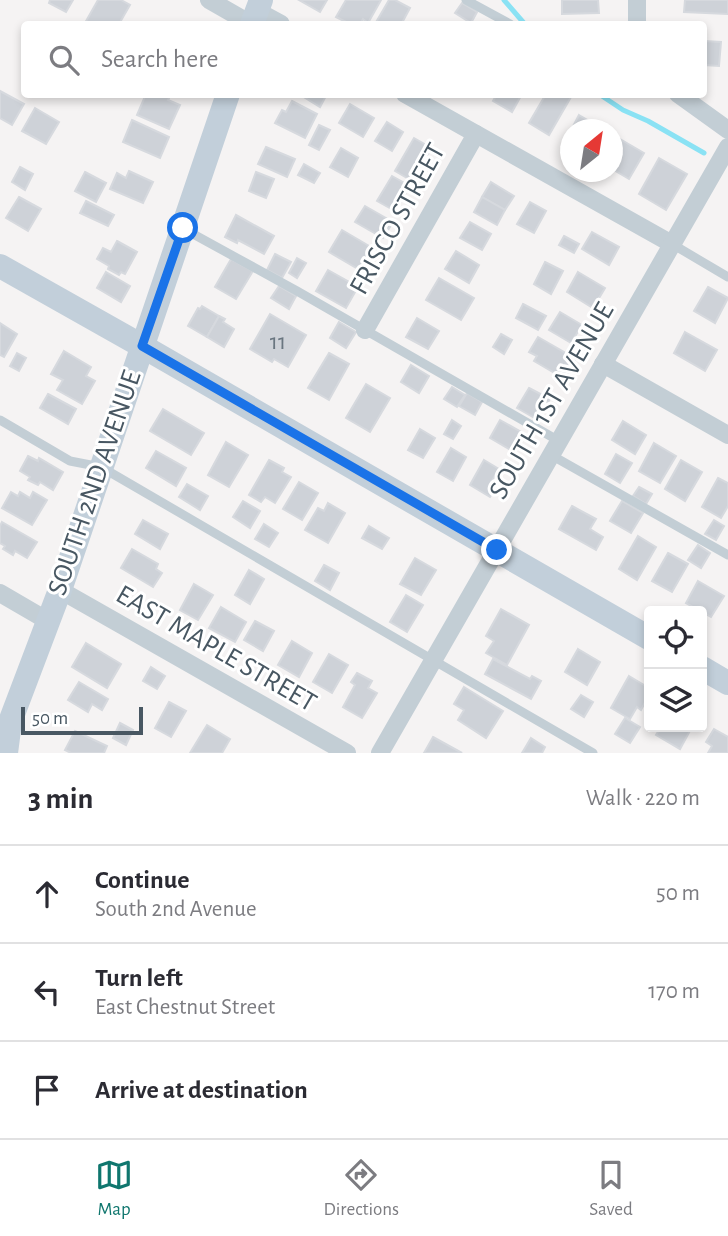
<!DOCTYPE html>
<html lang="en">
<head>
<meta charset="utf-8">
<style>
  :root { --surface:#fff; --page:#f2f2f3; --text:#2b2b33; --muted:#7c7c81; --line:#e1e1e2; --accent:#0f766e }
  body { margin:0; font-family:"Alegreya Sans",sans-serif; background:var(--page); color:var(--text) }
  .controls { position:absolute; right:21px; bottom:21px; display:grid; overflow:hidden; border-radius:7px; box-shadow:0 4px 10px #0003 }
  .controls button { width:63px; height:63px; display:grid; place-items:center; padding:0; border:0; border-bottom:2px solid var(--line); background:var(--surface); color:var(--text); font:35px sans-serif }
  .compass { position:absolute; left:560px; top:119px; width:63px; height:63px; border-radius:50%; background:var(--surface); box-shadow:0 4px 10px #0003; rotate:30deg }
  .scale { position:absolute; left:21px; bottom:18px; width:122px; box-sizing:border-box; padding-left:7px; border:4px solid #485762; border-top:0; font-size:19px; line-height:24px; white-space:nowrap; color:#485762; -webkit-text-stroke:5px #fff; paint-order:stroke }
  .stop { position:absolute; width:21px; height:21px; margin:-16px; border:5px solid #1a73e8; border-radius:50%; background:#fff }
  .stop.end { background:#1a73e8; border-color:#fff; box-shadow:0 2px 7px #0008 }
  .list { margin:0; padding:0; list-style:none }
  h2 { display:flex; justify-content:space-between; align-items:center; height:91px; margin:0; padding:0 28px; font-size:30px }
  h2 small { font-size:23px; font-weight:400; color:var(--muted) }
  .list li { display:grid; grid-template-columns:46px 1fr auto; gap:21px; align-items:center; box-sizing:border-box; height:98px; padding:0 28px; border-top:2px solid var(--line) }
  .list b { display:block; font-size:26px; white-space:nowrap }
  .list p { margin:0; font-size:23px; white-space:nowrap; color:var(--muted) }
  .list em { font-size:23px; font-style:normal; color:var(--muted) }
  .icon { flex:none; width:38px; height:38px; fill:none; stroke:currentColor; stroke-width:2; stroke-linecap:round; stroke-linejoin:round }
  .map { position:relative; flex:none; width:728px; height:753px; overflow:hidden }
  .search { position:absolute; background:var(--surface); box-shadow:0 4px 10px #0003; left:21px; right:21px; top:21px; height:77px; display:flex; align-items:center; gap:18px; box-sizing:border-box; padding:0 24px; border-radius:7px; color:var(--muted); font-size:26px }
  .sheet { height:385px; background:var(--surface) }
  nav { display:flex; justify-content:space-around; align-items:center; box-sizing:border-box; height:98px; border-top:2px solid var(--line); background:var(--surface); font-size:19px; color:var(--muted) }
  nav a { display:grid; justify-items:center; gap:4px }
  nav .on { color:var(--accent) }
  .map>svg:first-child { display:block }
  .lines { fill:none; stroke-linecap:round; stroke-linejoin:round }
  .stream { stroke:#8ae2f4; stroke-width:5 }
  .building { fill:#ced2d8; stroke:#d6d9de; stroke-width:2 }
  .service { stroke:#c3ced5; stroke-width:9 }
  .minor { stroke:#c3ced5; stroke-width:18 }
  .secondary { stroke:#c2cfda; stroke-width:24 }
  .route { stroke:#1a73e8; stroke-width:9 }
  .labels { text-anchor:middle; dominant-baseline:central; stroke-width:6; stroke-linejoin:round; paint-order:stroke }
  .number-label { font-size:24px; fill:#6a7680 }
  .street-label { font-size:28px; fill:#485762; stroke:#fff }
</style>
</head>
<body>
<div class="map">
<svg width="728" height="753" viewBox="0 0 728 753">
  <rect width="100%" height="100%" fill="#f5f3f3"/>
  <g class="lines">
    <g class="stream">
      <path d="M504,0L523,22"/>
      <path d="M599,94L623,110L648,121L704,153"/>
    </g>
  </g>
  <g class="building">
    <path d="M50,0H73L66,12L49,3Z"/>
    <path d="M98,0H121L130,5L119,24H88L85,23Z"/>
    <path d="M299,0H327L320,12Z"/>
    <path d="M346,0H381L368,23L363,19L360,24H350L336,17Z"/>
    <path d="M389,0H395L410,8L403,21L407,24H375Z"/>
    <path d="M562,0H598L599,13L562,14Z"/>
    <path d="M685,0H728V14L684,12Z"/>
    <path d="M462,3L477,12L471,23L455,13Z"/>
    <path d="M704,41L721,42L719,66L704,65Z"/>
    <path d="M0,91L24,104L12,125L0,118Z"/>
    <path d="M146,94H167L170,96L168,100L180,105L169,129L137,115Z"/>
    <path d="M299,94H327L320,107Z"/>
    <path d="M497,94H522L512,112L493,101Z"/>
    <path d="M546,94H567L571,97L549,135L529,123Z"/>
    <path d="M292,101L317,114L305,138L275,123L282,110L286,112Z"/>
    <path d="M350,104L374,118L363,137L339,123Z"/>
    <path d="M35,108L59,122L46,144L22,131Z"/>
    <path d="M579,115L603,129V130H571Z"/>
    <path d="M132,120L169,137L160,158L123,142Z"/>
    <path d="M387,122L403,132L392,151L375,141Z"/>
    <path d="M319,125L330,130L319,150L309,145Z"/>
    <path d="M414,138L428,146L425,150L429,152L412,181L395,171Z"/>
    <path d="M620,139L644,153L629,179L612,169V152Z"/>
    <path d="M266,147L295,159L287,177L258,164Z"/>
    <path d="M341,148L358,158L348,177L330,167Z"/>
    <path d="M659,158L687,174L666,210L639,194Z"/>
    <path d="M304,164L320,173L314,183L298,175Z"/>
    <path d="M20,167L33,174L25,190L12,182Z"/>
    <path d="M129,171L153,182L143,203L110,189L117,173L126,178Z"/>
    <path d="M85,172L106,183L96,202L75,191Z"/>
    <path d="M256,172L274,179L266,198L249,191Z"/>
    <path d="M392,176L410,186L395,211L377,201Z"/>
    <path d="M491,182L514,196L505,210L482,197Z"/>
    <path d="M19,197L41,209L28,231L6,218Z"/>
    <path d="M482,197L505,210L497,225L474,212Z"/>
    <path d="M86,201L114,215L108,226L80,213Z"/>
    <path d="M530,202L546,211L534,233L517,224Z"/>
    <path d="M365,206L393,222L383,238L355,222Z"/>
    <path d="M236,215L274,236L264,254L238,240L237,243L225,237Z"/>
    <path d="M470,222L491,234L482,250L460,238Z"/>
    <path d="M342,230L376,250L363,272L329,252Z"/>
    <path d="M592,232L619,247L609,265L582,249Z"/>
    <path d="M564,236L579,244L574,253L559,245Z"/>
    <path d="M117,241L137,252L125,274L121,272L119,275L108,269L109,266L97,259L103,248L111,252Z"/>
    <path d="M456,251L479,265L469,283L445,269Z"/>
    <path d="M275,254L291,262L282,278L267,270Z"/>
    <path d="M297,258L306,263L297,278L289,273Z"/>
    <path d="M231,259L253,271L236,299L215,287Z"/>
    <path d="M545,262L563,271L551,294L534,284Z"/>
    <path d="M328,270L358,287L346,308L316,291Z"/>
    <path d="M106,272L130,286L121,302L97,288Z"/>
    <path d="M578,272L605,288L593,308L567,292Z"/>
    <path d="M439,278L474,298L461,320L426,300Z"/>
    <path d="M279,286L296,296L289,309L271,298Z"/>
    <path d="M708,287L728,298L715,323L694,311Z"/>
    <path d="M523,304L546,316L538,330L516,318Z"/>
    <path d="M202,306L219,316L207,337L188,326L198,308L200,309Z"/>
    <path d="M560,312L582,325L571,343L549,330Z"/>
    <path d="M270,314L306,335L288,367L274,359L272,362L250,349Z"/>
    <path d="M219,316L225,319L223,322L234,329L224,347L207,337Z"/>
    <path d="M417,318L439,331L428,349L406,337Z"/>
    <path d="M339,322L356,332L346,348L330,338Z"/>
    <path d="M0,323L17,334L4,357L0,355Z"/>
    <path d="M685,332L717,350L705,371L674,353Z"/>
    <path d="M501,334L512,340L504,354L493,347Z"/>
    <path d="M538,337L576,359L565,379L534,361L537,356L529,352Z"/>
    <path d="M64,351L91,367L86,376L95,381L82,404L57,390L63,380L51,374Z"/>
    <path d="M17,353L26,358L19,371L10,366Z"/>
    <path d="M329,353L349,364L329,400L308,388Z"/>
    <path d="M411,365L429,376L419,393L401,382Z"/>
    <path d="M366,384L390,398L370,432L346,418Z"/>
    <path d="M452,387L465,395L457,407L444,399Z"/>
    <path d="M529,388L550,399L538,420L517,408Z"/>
    <path d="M467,393L482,402L475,415L459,406Z"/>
    <path d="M48,394L76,409L68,424L40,408Z"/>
    <path d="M163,409L204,433L191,455L150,431Z"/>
    <path d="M452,420L461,426L453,439L444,434Z"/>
    <path d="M500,420L525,434L514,452L490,438Z"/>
    <path d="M623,421L646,435L635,454L612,440Z"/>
    <path d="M420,429L435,438L423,458L408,450Z"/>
    <path d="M226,442L248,455L229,487L208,475Z"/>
    <path d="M654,443L676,456L660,483L639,471Z"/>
    <path d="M451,448L466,457L453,481L437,472Z"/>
    <path d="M156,451L186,468L176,486L146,468Z"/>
    <path d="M616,454L632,463L620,483L605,474Z"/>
    <path d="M28,456L38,461L39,458L63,472L53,490L40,482L38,485L28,480L30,477L20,471Z"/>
    <path d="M269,460L284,468L282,472L291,477L275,503L265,497L261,502L249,495Z"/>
    <path d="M484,460L499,469L490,484L496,487L490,497L470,485Z"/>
    <path d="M681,460L702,472L685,501L665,489Z"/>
    <path d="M718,478L728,483V506L721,518L702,507Z"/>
    <path d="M299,482L318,493L302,520L283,509Z"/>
    <path d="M187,484L208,496L200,510L179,497Z"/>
    <path d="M639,487L652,494L646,504L633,496Z"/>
    <path d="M11,492L18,496L20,492L30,498L33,492L47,500L32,525L2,508Z"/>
    <path d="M243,501L260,511L250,528L233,517Z"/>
    <path d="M622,501L643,513L631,533L610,521Z"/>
    <path d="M328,503L345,513L328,543L305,530L318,508L324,511Z"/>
    <path d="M572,506L596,519L590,529L603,537L596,550L559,529Z"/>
    <path d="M143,520L168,534L160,549L135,534Z"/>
    <path d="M714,520L724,526L716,540L705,534Z"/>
    <path d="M2,522L37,542L27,558L15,551L13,555L3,549L5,546L0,543V526Z"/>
    <path d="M264,524L278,533L269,547L255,539Z"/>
    <path d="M369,526L389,538L382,549L362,538Z"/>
    <path d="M638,536L656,547L637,580L619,569Z"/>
    <path d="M698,545L710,553L701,568L688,560Z"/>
    <path d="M132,549L158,564L156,569L162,573L153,587L121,568Z"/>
    <path d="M668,553L688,564L672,592L652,581Z"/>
    <path d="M415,558L436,570L421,595L400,584Z"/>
    <path d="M324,565L339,573L330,590L315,581Z"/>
    <path d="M249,570L264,579L250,604L235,595Z"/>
    <path d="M698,581L724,596L711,617L686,603Z"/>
    <path d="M194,584L213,595L198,620L180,610Z"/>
    <path d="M406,595L423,605L407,632L390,622Z"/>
    <path d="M221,607L246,622L235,642L209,628Z"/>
    <path d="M501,609L529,625L507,665L486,653L494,641L486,636Z"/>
    <path d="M255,621L274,631L263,651L244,640Z"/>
    <path d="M292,641L312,653L299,677L278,665Z"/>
    <path d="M86,643L121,664L107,688L72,667Z"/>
    <path d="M578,649L600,662L587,685L565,672Z"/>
    <path d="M329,654L348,665L332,693L313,682Z"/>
    <path d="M493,659L530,679L532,676L541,681L531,699L485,674Z"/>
    <path d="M151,667L165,676L157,689L143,681Z"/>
    <path d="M357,673L372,681L368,688L377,693L362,718L343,707L355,685L351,682Z"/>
    <path d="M629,676L649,688V695L641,710L637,707L630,719L611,708Z"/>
    <path d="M79,682L108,699L102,710L92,704L88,712L68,700Z"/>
    <path d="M464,687L503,711L486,738L458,720L464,710L454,704Z"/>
    <path d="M581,695L593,702L584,717L571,709Z"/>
    <path d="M169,702L186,711L171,737L155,728Z"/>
    <path d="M625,718L640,727L630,743L615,734Z"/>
    <path d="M120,723L133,730L126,745L113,738Z"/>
    <path d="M207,725L230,739L222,753H190Z"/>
    <path d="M661,727H692L680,749L656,735Z"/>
    <path d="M714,729L728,737V753H708L712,746L706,742Z"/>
    <path d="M75,731L107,746L104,753H71L65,750Z"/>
    <path d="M433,737L462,753H424Z"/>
    <path d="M531,738L545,747L542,753H522Z"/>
  </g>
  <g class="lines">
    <g class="service">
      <path d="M466,0L510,24"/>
      <path d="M184,229L297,291L559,441"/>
      <path d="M672,244L728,277"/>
      <path d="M0,420L70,461L101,467L593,753"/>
      <path d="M551,455L728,555"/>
    </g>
    <g class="minor">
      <path d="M209,0L251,24"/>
      <path d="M257,11L281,24"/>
      <path d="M637,24V0"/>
      <path d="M405,94L672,244"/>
      <path d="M678,94L728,130"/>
      <path d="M365,330L476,134"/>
      <path d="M603,364L728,435"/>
      <path d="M60,590L347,753"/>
      <path d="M0,593L48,621"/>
      <path d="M380,753L728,147"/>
    </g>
    <g class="secondary">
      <path d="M252,24L261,0"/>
      <path d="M0,266L142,346L649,638"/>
      <path d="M702,668L728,683"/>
      <path d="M6,753L10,722L60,590L228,94"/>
    </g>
  </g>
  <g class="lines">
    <path class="route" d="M183,228L142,346L497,550"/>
  </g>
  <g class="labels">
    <g class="number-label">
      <text x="278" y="342">11</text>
    </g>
    <g class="street-label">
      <text transform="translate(398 219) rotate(-61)">FRISCO STREET</text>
      <text transform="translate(552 401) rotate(-60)">SOUTH 1ST AVENUE</text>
      <text transform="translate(95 483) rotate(-71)">SOUTH 2ND AVENUE</text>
      <text transform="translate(216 649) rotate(30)">EAST MAPLE STREET</text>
    </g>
  </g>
</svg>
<div class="controls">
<button><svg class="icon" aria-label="locate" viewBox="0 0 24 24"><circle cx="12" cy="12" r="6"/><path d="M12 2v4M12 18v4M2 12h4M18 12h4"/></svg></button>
<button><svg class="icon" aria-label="layers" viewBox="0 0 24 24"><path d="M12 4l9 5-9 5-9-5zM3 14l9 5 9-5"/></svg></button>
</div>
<svg class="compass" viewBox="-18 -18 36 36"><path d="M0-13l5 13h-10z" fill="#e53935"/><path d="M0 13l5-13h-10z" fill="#7c7c81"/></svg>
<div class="scale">50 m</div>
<div class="stop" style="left:183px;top:228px"></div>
<div class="stop end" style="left:497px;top:550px"></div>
<div class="search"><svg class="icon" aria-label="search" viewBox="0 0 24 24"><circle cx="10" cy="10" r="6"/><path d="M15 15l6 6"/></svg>Search here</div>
</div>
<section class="sheet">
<h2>3 min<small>Walk · 220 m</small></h2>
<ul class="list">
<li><svg class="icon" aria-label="ahead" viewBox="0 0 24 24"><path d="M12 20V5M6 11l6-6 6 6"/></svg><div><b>Continue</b><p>South 2nd Avenue</p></div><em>50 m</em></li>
<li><svg class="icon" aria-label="left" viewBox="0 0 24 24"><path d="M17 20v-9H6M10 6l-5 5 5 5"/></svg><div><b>Turn left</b><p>East Chestnut Street</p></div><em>170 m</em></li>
<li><svg class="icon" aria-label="arrive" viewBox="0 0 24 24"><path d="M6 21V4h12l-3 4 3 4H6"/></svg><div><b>Arrive at destination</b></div></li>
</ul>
</section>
<nav>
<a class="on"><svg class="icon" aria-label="map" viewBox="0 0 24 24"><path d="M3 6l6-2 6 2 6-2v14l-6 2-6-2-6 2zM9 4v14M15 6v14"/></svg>Map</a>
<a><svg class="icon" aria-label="directions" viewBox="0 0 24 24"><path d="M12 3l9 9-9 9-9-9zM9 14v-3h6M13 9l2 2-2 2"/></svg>Directions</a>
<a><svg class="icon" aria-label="saved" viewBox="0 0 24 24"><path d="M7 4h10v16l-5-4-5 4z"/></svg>Saved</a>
</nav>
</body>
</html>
